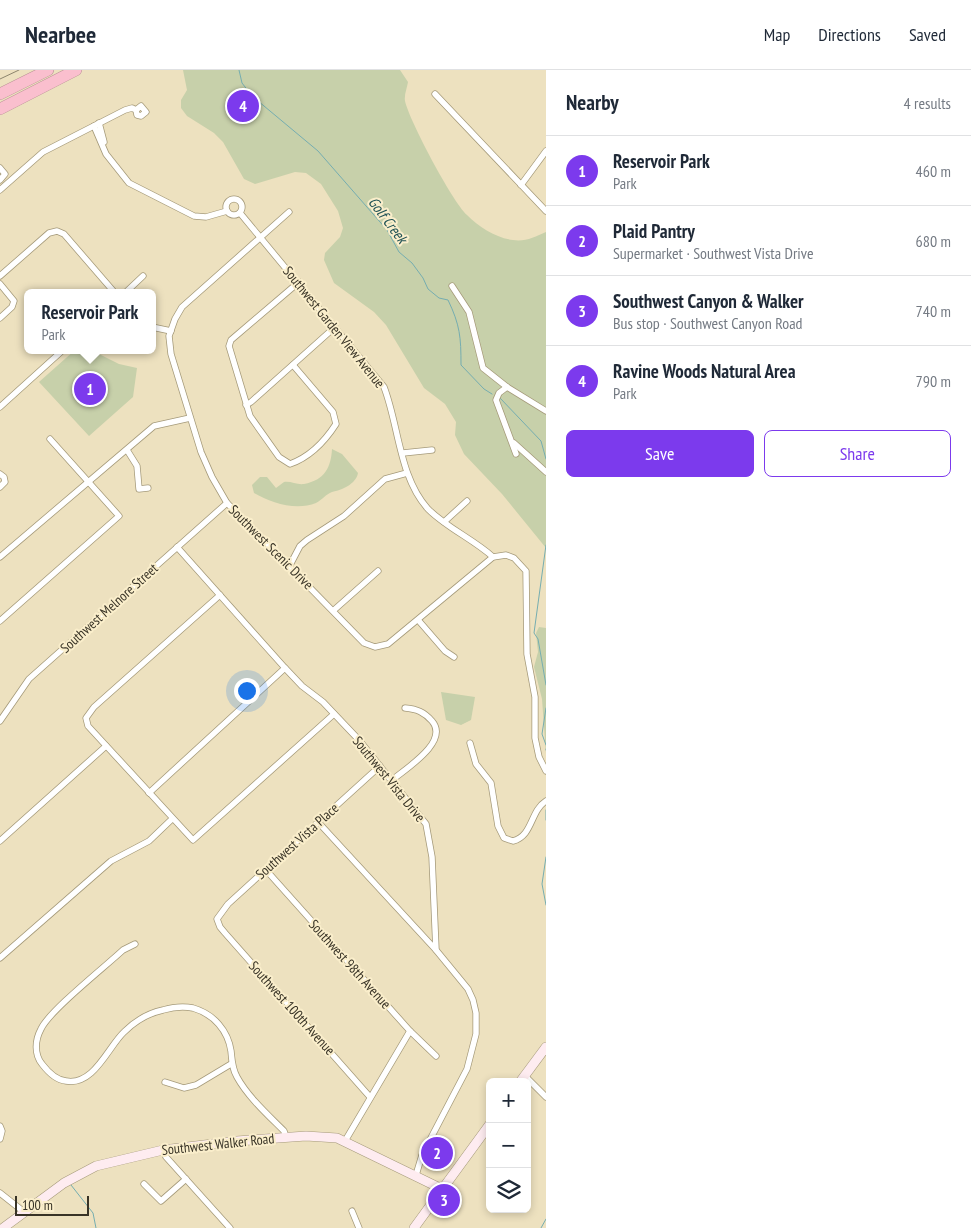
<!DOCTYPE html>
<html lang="en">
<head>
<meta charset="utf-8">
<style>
  :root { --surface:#fff; --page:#f6f6f7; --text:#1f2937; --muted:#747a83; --line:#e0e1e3; --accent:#7c3aed }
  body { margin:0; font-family:"PT Sans Narrow",sans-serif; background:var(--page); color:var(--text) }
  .controls { position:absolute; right:15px; bottom:15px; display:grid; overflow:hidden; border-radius:8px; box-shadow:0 2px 8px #0003 }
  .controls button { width:45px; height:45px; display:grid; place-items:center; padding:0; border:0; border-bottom:1px solid var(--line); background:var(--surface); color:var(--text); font:25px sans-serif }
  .scale { position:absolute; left:15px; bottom:12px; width:74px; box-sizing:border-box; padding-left:5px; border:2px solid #383326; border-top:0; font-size:14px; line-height:18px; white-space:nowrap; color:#383326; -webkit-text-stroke:4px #faeecb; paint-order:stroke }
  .you { position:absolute; left:246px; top:620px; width:18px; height:18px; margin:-12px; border:4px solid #fff; border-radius:50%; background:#1a73e8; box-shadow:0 0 0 8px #1a73e833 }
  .badge { display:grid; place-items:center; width:32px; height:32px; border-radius:50%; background:var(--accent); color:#fff; font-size:16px; font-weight:700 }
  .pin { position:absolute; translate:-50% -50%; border:2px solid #fff; box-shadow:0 1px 5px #0006 }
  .popup { position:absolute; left:24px; top:219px; width:132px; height:65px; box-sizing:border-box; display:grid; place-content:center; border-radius:8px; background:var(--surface); filter:drop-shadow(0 1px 4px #0005); font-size:16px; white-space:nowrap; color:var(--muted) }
  .popup b { font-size:19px; color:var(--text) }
  .popup::after { content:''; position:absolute; left:50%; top:100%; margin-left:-10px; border:10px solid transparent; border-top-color:var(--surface) }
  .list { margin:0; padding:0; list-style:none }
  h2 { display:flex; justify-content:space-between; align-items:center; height:65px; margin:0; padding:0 20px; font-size:21px }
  h2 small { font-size:16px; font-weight:400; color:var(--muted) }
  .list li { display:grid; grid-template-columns:32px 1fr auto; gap:15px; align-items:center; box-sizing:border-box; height:70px; padding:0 20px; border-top:1px solid var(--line) }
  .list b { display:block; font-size:19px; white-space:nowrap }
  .list p { margin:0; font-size:16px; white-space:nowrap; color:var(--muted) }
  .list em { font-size:16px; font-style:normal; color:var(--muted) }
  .actions { display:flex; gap:10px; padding:15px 20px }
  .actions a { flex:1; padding:11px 0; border:1px solid var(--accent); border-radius:8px; text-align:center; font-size:18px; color:var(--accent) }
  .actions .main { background:var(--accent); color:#fff }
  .icon { flex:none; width:28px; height:28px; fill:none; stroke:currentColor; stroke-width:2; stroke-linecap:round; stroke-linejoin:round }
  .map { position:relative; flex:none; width:546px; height:1158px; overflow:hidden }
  header { display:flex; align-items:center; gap:30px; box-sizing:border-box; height:70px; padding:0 25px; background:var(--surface); border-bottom:1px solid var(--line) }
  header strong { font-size:24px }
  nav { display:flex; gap:28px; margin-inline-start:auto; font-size:18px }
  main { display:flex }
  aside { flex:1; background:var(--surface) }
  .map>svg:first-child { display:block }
  .green { fill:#c7d0aa }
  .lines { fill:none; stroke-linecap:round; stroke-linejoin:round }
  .stream { stroke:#75adb0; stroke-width:1 }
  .street-casing { stroke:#a59a7a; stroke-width:7 }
  .secondary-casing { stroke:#a59a7a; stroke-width:10 }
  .highway-casing { stroke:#b68e93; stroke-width:12 }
  .street { stroke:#fff; stroke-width:5.5 }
  .secondary { stroke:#feecf0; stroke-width:9 }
  .highway { stroke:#fabfce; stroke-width:11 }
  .tram { stroke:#8d856e; stroke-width:1 }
  .labels { text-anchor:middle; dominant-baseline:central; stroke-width:4; stroke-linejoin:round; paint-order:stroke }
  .street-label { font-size:14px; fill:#383326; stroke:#faeecb }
  .water-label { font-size:15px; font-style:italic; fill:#215356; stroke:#faeecb }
</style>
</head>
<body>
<header>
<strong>Nearbee</strong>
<nav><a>Map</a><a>Directions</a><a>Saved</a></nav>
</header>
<main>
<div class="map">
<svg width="546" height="1158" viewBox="0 0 546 1158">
  <rect width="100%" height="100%" fill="#ede1bf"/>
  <g class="green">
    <path d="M183,0H400L408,12C407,18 404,25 405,31C409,50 452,131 467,145C479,157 496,168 513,170C525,172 535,167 546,162V478L502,424L464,384L455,365L456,352L445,334L424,318L386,255L374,242L334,213L324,190L325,183L340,167L343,158L338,141L321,114L306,103L295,102L255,114L244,109L223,72L214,63L187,46L181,38V30L187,20Z"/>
    <path d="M75,280H87L96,287L99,284L119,294L137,298L133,327L89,366L39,312Z"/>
    <path d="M332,379L342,384L358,403C356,414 342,420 332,422C326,424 322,430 316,433C296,441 271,433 254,423L252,415L260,407H267L276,418L284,412C291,411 297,415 304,414C325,410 331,397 332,379Z"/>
    <path d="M539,557L546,558V684L542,629L534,597L538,582L536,563Z"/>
    <path d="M441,622L475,627L471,650L461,655L446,650Z"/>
  </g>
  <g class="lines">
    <g class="stream">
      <path d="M239,0L242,13L252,26L318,81L387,160L399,182L412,193L423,208L428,219L439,228L448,230C460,255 461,267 461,295L484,319L492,324"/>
      <path d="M500,328L541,371L546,389"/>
      <path d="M546,475L534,563L538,569L546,615"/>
      <path d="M546,638L542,664L546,675"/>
      <path d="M546,679V680"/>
      <path d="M546,740V750"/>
      <path d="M546,787L542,814L546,835"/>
      <path d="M71,1115L93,1143L96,1158"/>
      <path d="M541,1158L546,1149"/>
    </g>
    <defs>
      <g id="street">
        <path d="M435,24L546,141"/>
        <path d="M99,53L104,72"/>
        <path d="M94,56L106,84L129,113L194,146L206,147L227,141"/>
        <path d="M0,98L5,104L0,110"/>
        <path d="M521,115L546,81"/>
        <path d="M0,120L43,82L125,40L132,38L136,40L141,36L146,42L141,46L137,45L136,40"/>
        <circle cx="234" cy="137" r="8"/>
        <path d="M289,142L182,237L175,249L169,266L171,284L201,382L212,407L227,433L364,573L375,577L388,574L493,487L506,485L514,488L526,501L527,584L535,627V668L539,687L546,701"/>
        <path d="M240,143L384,317C399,356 399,407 428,439C447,458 473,469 493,487"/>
        <path d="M0,206L49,163L57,161L64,164L115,223"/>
        <path d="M0,214L14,231L12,237L0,248"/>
        <path d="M452,216L469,242L483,298L507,317L546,341"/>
        <path d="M125,223L143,206"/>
        <path d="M152,257L171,261"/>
        <path d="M293,295L333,342L336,354C325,371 310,387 290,394L279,387L250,346L229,276L231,270L299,212"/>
        <path d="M507,317L499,323L496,330L516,384"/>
        <path d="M246,335L251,332L335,257"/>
        <path d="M0,337L63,280"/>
        <path d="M514,373L546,402"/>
        <path d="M127,380L137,396L139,419L148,418"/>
        <path d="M403,383L432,380"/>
        <path d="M0,404L4,407L5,412L0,417"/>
        <path d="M444,452L467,431"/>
        <path d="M177,477L285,598L302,616L323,632L359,670L426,754L432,787L436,880L468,919L473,930L476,943V964L467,999L422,1085L416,1105"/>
        <path d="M0,487L154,356L190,348"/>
        <path d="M290,495L300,476L307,470L344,446L385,409L407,403"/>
        <path d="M220,525L94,637L86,648L88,656L193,770L334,644"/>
        <path d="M334,540L378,501"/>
        <path d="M0,551L119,446L50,369"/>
        <path d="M419,551L445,581L454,587"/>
        <path d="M0,651L29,609L227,433"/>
        <path d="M470,673L476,694L491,713L498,756L504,768L513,771C533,766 530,741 546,731"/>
        <path d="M391,711C405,699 450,672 432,651C424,642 417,639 405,638"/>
        <path d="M149,723L285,598"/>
        <path d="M318,752L436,880"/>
        <path d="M0,771L106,676"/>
        <path d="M266,800L410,961L436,986"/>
        <path d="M135,874L123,880C106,896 49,941 41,959C35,970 34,984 42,994C48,1002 56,1010 66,1011C94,1016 108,977 124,962C135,951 149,943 163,940C173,937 184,936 193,938C214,944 228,961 231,981C232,991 232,998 237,1007C248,1027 268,1045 284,1061L286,1067"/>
        <path d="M0,888L111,791L149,771L172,749"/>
        <path d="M525,1006L546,1027"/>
        <path d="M165,1012L184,1018L196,1015L231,994"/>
        <path d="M370,1027L225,863L220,857L217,849L228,834L380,696"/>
        <path d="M0,1056L2,1061L0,1069"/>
        <path d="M345,1071L410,961"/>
        <path d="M163,1080L166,1087L230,1158"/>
        <path d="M144,1114L161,1131L186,1109"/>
        <path d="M0,1123L24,1142"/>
        <path d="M352,1141L359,1158"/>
      </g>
      <g id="secondary">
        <path d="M520,1012L546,977"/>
        <path d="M3,1158L64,1113L96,1096L163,1080L237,1071L306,1066L337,1068L442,1119"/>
        <path d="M414,1158L490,1054"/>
      </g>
      <g id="highway">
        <path d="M0,24L48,0"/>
        <path d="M0,39L76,0"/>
      </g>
    </defs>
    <use href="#street" class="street-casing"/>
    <use href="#secondary" class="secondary-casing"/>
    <use href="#highway" class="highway-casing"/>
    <use href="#street" class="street"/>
    <use href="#secondary" class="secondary"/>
    <use href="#highway" class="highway"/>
    <path class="tram" d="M0,9L19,0"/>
  </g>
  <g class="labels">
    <g class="street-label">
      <text transform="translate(334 257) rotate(51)">Southwest Garden View Avenue</text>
      <text transform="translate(271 477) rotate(45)">Southwest Scenic Drive</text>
      <text transform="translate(109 538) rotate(-42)">Southwest Melnore Street</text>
      <text transform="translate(389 709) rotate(51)">Southwest Vista Drive</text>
      <text transform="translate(297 771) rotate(-42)">Southwest Vista Place</text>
      <text transform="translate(350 894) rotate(48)">Southwest 98th Avenue</text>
      <text transform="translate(292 938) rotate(48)">Southwest 100th Avenue</text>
      <text transform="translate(218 1074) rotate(-6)">Southwest Walker Road</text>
    </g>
    <g class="water-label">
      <text transform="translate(388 150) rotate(53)">Golf Creek</text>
    </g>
  </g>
</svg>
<div class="controls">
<button>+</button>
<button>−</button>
<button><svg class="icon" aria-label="layers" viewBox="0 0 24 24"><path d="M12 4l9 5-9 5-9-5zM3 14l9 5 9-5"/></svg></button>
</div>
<div class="scale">100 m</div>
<div class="you"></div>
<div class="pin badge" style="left:90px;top:319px">1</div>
<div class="popup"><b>Reservoir Park</b>Park</div>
<div class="pin badge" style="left:437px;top:1083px">2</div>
<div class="pin badge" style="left:444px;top:1130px">3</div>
<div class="pin badge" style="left:243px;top:36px">4</div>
</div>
<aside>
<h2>Nearby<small>4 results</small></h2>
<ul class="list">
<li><span class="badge">1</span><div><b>Reservoir Park</b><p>Park</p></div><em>460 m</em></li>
<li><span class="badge">2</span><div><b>Plaid Pantry</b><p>Supermarket · Southwest Vista Drive</p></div><em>680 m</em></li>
<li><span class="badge">3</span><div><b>Southwest Canyon &amp; Walker</b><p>Bus stop · Southwest Canyon Road</p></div><em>740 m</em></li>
<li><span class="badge">4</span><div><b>Ravine Woods Natural Area</b><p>Park</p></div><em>790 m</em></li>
</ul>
<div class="actions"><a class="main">Save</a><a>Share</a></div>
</aside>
</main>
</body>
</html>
